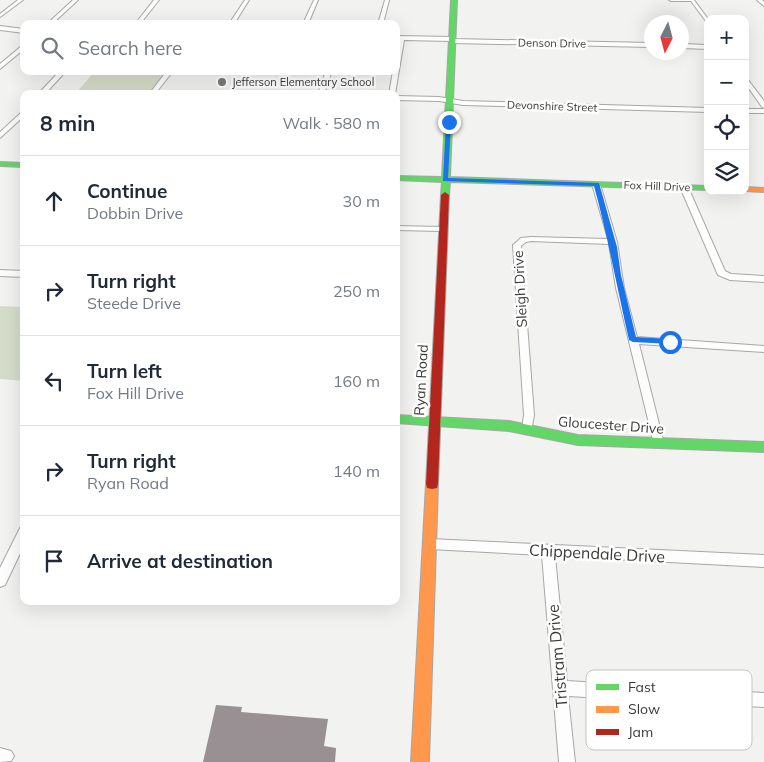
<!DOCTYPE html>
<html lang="en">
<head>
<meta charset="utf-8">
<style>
  :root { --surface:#fff; --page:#f2f2f3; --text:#1f2937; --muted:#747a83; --line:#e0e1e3 }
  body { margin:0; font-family:Mulish,sans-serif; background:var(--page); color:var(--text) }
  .controls { position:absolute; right:15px; top:15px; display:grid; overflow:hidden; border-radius:10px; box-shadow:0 5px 20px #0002 }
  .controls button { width:45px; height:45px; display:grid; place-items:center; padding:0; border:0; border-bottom:1px solid var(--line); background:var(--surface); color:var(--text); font:25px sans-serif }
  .compass { position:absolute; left:644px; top:15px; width:45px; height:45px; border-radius:50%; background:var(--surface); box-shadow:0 5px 20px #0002; rotate:186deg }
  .stop { position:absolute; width:15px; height:15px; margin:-11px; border:4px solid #1a73e8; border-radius:50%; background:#fff }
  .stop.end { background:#1a73e8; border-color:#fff; box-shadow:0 1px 5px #0008 }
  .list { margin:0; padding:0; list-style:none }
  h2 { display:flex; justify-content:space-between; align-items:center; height:65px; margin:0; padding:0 20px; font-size:21px }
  h2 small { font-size:16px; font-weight:400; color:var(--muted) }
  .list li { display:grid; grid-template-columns:32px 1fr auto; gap:15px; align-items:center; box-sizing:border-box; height:90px; padding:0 20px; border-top:1px solid var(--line) }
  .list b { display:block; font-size:19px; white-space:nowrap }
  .list p { margin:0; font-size:16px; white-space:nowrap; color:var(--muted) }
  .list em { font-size:16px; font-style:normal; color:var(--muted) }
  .icon { flex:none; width:28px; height:28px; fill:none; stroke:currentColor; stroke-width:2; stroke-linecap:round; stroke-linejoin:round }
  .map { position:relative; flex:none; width:764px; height:762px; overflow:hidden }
  .search { position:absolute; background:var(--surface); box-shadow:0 5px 20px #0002; left:20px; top:20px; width:380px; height:55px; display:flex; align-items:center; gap:12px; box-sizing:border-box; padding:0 18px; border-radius:10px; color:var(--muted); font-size:19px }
  .panel { position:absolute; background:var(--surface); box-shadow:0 5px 20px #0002; left:20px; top:90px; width:380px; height:515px; border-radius:10px }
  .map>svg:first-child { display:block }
  .green { fill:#d6dcca }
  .building { fill:#989093 }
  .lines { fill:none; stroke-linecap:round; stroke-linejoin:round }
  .street-casing { stroke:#a7a7a6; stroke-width:2 }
  .fast-casing { stroke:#a7a7a6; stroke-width:2 }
  .slow-casing { stroke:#a7a7a6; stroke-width:2 }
  .jam-casing { stroke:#a7a7a6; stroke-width:2 }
  .street { fill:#fdfdfd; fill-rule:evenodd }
  .fast { fill:#63d668; fill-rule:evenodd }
  .slow { fill:#ff974d; fill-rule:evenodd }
  .jam { fill:#b3261e; fill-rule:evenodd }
  .route { fill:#1a73e8 }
  .poi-dot { fill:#7a7a79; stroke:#fff; stroke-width:2 }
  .labels { text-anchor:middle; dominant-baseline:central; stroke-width:5; stroke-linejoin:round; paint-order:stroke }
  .far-street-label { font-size:11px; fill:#393938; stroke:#fff }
  .far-poi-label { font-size:11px; fill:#393938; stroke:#fff; text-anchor:start }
  .street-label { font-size:14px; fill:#393938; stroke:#fff }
  .near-street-label { font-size:16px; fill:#393938; stroke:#fff }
  .key { fill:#fff; stroke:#c4c4c3; stroke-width:1 }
  .key-label { font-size:14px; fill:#393938 }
</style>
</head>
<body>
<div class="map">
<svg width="764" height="762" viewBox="0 0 764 762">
  <rect width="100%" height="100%" fill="#f2f3f1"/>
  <g class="green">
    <path d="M95,71H166L148,94H75Z"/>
    <path d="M0,306L24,307V381L0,379Z"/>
  </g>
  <path class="building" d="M216,705L242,707L241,712L328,719L324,746L336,748L335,762H203Z"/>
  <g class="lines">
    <defs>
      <g id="street">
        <path d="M18,0H23L0,17V14Z"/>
        <path d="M73,0H78L52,24H47Z"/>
        <path d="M154,0H159L140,24H135Z"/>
        <path d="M245,0H249L234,24H229Z"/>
        <path d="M314,0H318L308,24H303Z"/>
        <path d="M385,0H389L383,24H378Z"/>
        <path d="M669,0H694L708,19V24L691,1H671Z"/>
        <path d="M757,0H762L764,2V6Z"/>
        <path d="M0,26L24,29V33L0,30Z"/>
        <path d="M396,36L452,37L454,39L652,43V47L452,43L450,41L404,40L395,94H389L393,71H396V54L399,40H396Z"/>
        <path d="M24,44V49L0,69V64Z"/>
        <path d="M682,44L708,45V49L682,48Z"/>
        <path d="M60,71H66L45,94H38Z"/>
        <path d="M167,71H173L155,94H149Z"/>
        <path d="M326,71H332L324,94H318Z"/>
        <path d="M745,76L764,101V108L762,107L745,83Z"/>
        <path d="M396,96L439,97L463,101L708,108V112L463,105L439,101L396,100Z"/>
        <rect x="745" y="109" width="19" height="4"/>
        <path d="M24,110V116L0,138V132Z"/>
        <path d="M593,182L600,184L617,242L624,288L637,337L764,346V352L639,344L664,444L663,447H655L654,444L616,288L609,244L531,241L526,242L521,246L534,415L531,432H523L522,429L524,415L513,245L521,238L531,237L608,239L592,184Z"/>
        <path d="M681,185L688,187L725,271L731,274L764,276V282L730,280L718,275L680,187Z"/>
        <path d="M396,226L443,227L447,229L443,231L396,230Z"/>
        <path d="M0,270L24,271V277L0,276Z"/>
        <path d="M24,527V545L5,585L0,587V568L20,528Z"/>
        <path d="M430,539L764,555V567L555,556L567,681L764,693V707L568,696L575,762H559L542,555L430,549L426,548L424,544L426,540Z"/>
        <path d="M0,748L11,751L14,756L11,761L0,762Z"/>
      </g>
      <g id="fast">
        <path d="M451,0H457L450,177L708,186V190L450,182L449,195L445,198L441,195L442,182L396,180V176L442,177Z"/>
        <path d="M0,162L24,163V167L0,166Z"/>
        <path d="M396,415L509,421L578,435L764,442V452L578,445L509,431L396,423Z"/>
      </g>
      <g id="slow">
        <path d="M745,187L764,188V192L744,191Z"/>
        <path d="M432,479L437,480L438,484L429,762H411L426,484L427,480Z"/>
      </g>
      <path id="jam" d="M445,192L449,195L438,484L437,488L432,489L427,488L426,484L441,195Z"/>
    </defs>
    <use href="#street" class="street-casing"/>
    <use href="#fast" class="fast-casing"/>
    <use href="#slow" class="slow-casing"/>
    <use href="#jam" class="jam-casing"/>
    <use href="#street" class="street"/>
    <use href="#fast" class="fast"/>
    <use href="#slow" class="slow"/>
    <use href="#jam" class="jam"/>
  </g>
  <path class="route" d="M449,120L451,122L448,178L599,183L617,247L621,275L636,337L670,339L674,342L672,344L633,342L629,340C617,288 608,237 594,186L443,181L446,122Z"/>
  <circle class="poi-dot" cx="222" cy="82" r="5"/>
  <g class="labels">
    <g class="far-street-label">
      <text transform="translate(552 43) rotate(1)">Denson Drive</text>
      <text transform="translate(552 106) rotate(2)">Devonshire Street</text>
      <text transform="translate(657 186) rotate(2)">Fox Hill Drive</text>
    </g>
    <g class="far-poi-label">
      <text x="232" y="82">Jefferson Elementary School</text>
    </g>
    <g class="street-label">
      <text transform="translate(520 289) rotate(-93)">Sleigh Drive</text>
      <text transform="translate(421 380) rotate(-87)">Ryan Road</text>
      <text transform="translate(611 425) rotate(4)">Gloucester Drive</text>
    </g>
    <g class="near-street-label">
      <text transform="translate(597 553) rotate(3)">Chippendale Drive</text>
      <text transform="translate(557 656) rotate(-95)">Tristram Drive</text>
    </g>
  </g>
  <rect x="586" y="670" width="166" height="80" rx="8" class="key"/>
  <rect x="596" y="684" width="23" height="6" fill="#63d668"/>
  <rect x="596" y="706" width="23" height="7" fill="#ff974d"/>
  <rect x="596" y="729" width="23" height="6" fill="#b3261e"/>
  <g class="key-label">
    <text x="628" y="692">Fast</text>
    <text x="628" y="714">Slow</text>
    <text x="628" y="737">Jam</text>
  </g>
</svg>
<div class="controls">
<button>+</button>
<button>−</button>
<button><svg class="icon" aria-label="locate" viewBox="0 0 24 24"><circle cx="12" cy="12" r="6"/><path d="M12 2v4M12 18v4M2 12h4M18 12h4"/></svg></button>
<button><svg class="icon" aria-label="layers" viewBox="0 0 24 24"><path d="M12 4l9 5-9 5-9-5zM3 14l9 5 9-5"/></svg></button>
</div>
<svg class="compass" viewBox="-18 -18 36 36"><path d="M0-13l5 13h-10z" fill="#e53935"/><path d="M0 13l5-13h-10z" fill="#747a83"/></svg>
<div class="stop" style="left:670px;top:342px"></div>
<div class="stop end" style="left:449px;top:122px"></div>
<div class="search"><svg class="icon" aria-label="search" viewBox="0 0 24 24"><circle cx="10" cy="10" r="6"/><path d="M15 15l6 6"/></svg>Search here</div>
<section class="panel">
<h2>8 min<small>Walk · 580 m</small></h2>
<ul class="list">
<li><svg class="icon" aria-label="ahead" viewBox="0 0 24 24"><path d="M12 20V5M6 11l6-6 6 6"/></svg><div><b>Continue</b><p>Dobbin Drive</p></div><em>30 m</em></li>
<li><svg class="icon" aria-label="right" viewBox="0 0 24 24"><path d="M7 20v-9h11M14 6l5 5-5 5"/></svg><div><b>Turn right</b><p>Steede Drive</p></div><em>250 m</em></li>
<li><svg class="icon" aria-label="left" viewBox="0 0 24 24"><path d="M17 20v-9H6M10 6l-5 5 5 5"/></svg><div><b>Turn left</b><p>Fox Hill Drive</p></div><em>160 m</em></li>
<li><svg class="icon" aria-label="right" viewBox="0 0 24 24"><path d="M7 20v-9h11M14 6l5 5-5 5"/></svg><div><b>Turn right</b><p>Ryan Road</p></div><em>140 m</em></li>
<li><svg class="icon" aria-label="arrive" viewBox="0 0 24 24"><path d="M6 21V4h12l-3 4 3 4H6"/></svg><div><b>Arrive at destination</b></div></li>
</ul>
</section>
</div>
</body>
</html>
